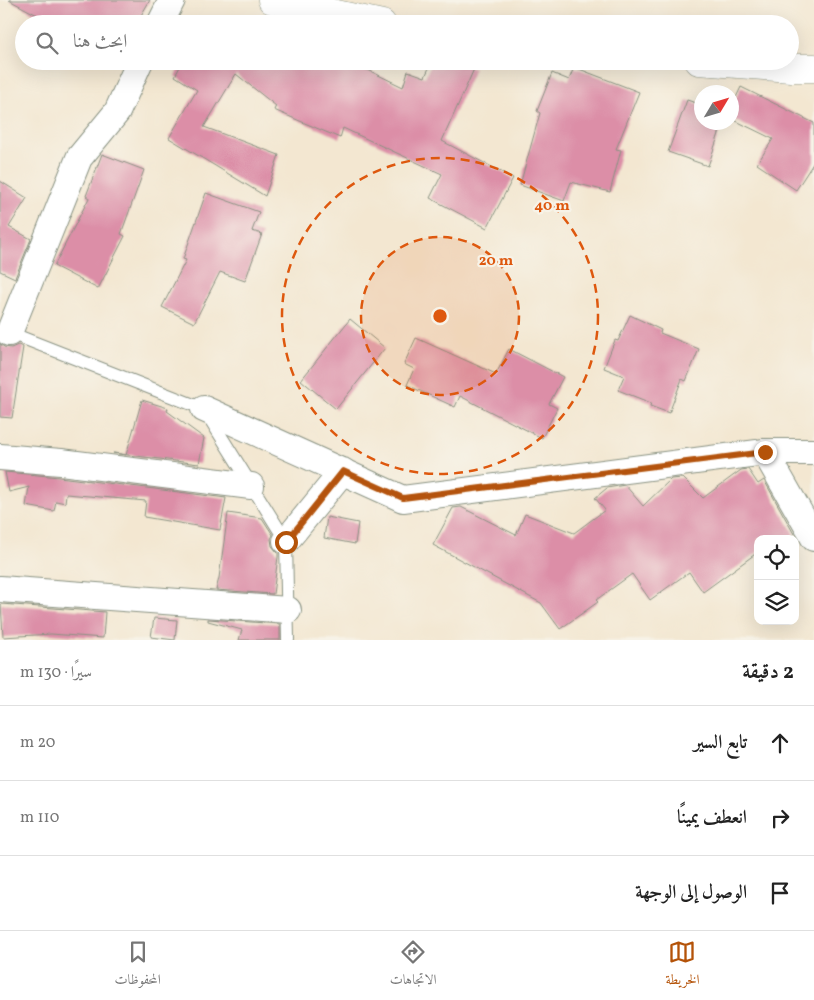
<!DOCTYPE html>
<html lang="ar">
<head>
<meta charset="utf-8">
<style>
  :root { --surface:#fff; --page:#f6f6f6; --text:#222; --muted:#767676; --line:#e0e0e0; --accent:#b45309 }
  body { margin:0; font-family:Vollkorn,Amiri,serif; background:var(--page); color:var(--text); direction:rtl }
  .controls { position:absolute; right:15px; bottom:15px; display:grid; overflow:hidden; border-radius:10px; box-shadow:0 5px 20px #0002 }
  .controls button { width:45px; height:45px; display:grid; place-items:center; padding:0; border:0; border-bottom:1px solid var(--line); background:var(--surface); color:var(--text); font:25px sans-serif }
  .compass { position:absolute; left:694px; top:85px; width:45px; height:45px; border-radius:50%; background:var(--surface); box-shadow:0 5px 20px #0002; rotate:52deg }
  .stop { position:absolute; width:15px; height:15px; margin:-11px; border:4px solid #b45309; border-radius:50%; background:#fff }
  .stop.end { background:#b45309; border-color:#fff; box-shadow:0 1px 5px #0008 }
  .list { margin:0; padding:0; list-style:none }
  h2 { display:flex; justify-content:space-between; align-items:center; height:65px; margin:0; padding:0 20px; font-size:21px }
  h2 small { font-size:16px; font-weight:400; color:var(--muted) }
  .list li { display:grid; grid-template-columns:32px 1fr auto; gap:15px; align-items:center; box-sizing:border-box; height:75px; padding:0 20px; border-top:1px solid var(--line) }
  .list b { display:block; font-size:19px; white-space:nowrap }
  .list em { font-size:16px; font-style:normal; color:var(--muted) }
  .icon { flex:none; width:28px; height:28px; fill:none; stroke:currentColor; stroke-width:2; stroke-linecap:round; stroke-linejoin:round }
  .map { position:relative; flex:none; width:814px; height:640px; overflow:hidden; direction:ltr }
  .search { position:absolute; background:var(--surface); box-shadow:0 5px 20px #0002; left:15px; right:15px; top:15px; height:55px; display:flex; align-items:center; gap:12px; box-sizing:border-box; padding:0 18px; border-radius:28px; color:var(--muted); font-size:19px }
  .sheet { height:290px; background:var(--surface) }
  nav { display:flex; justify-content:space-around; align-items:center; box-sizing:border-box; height:70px; border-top:1px solid var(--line); background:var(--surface); font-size:14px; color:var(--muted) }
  nav a { display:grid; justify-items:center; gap:2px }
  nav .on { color:var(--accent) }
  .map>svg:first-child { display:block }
  .building { fill:#dc8ea7 }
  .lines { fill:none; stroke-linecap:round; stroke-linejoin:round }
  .service-casing { stroke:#899282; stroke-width:14 }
  .minor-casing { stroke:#899282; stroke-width:28 }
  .tertiary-casing { stroke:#899282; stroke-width:29 }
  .service { stroke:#fff; stroke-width:12 }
  .minor { stroke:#fff; stroke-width:26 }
  .tertiary { stroke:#fff; stroke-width:28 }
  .route { stroke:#b45309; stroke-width:6 }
  .ring { fill:none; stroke:#de580e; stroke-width:2.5; stroke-dasharray:9 6 }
  .centre { fill:#de580e; stroke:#f7f3e8; stroke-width:2.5 }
  .ring-label { font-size:15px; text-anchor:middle; font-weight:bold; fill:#de580e; stroke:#f7f3e8; stroke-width:4.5; stroke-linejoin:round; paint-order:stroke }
</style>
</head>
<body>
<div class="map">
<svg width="814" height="640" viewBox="0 0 814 640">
  <rect width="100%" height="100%" fill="#f7f3e8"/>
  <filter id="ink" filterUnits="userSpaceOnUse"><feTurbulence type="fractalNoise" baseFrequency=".02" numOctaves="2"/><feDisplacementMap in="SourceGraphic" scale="10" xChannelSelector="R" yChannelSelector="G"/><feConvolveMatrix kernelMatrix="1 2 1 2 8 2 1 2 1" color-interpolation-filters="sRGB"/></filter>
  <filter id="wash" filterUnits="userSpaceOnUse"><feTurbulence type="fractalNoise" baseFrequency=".0096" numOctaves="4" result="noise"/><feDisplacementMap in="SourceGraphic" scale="20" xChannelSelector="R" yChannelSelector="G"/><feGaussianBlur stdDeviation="1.12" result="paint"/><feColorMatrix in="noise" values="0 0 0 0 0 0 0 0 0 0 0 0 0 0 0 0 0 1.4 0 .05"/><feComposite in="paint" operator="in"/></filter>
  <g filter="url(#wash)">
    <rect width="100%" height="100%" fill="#f3e7d1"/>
    <g id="blocks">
      <g class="building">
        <path d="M9,0H150L136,24H54Z"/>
        <path d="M183,61H307L368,70L403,87L408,71L425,77L432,61H458L474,69L442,141L513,178L487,228L430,198L442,174L343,128L340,138L274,110L276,106L236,74L204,127L279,155L265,196L169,138L197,90L175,76Z"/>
        <path d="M574,67L639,92L616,149L621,150L610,192L571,182L564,201L520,185L540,113L537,111L552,73L569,80Z"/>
        <path d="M741,87L814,123V162L796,190L757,164L773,139L732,119V106Z"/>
        <path d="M687,100L702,105V122H723L708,166L668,152Z"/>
        <path d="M102,154L144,170L121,234L125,236L98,289L54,266L89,198L86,196Z"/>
        <path d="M0,181L27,198L9,227L31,239L15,278L0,271Z"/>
        <path d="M206,193L259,212L252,231L262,234L245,281L220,272L194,323L162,307L186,260L183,259Z"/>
        <path d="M630,315L661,330L660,333L699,349L686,381L682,379L669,413L650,406L651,403L618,390L624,376L604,368L615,340L618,341Z"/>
        <path d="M350,319L385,348L336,409L301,380Z"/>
        <path d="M416,338L496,374L509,349L563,377L549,404L557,408L542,438L460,396L455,407L407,385L414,369L404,364Z"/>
        <path d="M0,344L4,347L11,348L18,345L23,347L12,418L0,417Z"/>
        <path d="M142,400L168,408L167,411L204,438L199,464L113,453L126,455Z"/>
        <path d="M748,469L758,484L764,480L794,534L788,539H758V552L703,592L689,572L650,600L632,574L596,600L598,602L560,629L541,603L433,545L453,508L461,507L516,535L525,514L574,533L605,510L595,498L607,488L625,485L643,506L671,479L683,478L703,498L741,470Z"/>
        <path d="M5,472L59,477L226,498L220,530L144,517L146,501L66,494L65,503L56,501L54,511L26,506L29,487L9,492Z"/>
        <path d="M228,513L262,518L273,535L271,539L272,546L278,553V557L273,594L216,590L219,578Z"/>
        <path d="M327,517L358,523L355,544L324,538Z"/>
        <path d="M1,604L105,612L103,638L51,634L3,637Z"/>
        <path d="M154,618L177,620L175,640L151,637Z"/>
        <path d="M208,619L280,624V640H239L242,630L208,621Z"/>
      </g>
    </g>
  </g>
  <g filter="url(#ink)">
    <use href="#blocks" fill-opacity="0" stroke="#899282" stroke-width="1"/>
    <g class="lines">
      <defs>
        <path id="service" d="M5,331L204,409L286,541L288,640"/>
        <g id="minor">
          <path d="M160,24L172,0"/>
          <path d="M9,333L79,158L117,112L140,61"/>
          <path d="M204,409L403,499L765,452L814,538"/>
          <path d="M765,452H814"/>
          <path d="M0,457L61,462L251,486"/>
          <path d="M286,541L343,471"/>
          <path d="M0,589L288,610"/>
        </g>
        <g id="tertiary">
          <path d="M272,0L382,24"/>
          <path d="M699,61L791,68H814"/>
        </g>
      </defs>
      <use href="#service" class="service-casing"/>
      <use href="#minor" class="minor-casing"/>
      <use href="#tertiary" class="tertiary-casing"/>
      <use href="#service" class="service"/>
      <use href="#minor" class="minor"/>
      <use href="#tertiary" class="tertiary"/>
    </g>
  </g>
  <g class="lines" filter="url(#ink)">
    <path class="route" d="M286,542L343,471L403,498L765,452"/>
  </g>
  <circle cx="440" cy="316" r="79" fill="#de580e" fill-opacity=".12"/>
  <g class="ring">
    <circle cx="440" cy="316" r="79"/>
    <circle cx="440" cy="316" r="158"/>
  </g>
  <circle cx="440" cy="316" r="8" class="centre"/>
  <g class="ring-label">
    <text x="552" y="210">40 m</text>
    <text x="496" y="265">20 m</text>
  </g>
</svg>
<div class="controls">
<button><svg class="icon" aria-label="locate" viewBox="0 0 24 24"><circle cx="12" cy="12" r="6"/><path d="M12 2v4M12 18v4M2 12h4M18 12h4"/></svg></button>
<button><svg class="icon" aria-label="layers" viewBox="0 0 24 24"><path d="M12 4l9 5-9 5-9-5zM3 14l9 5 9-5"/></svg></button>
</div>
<svg class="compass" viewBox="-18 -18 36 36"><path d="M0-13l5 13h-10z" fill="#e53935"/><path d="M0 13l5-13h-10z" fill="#767676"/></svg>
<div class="stop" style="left:286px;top:542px"></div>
<div class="stop end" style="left:765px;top:452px"></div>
<div class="search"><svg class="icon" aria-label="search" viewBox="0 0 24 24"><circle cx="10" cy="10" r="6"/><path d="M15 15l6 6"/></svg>ابحث هنا</div>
</div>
<section class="sheet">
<h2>2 دقيقة<small>سيرًا · 130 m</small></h2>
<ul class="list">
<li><svg class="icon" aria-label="ahead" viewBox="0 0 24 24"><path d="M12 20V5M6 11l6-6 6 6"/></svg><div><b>تابع السير</b></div><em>20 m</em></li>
<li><svg class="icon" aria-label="right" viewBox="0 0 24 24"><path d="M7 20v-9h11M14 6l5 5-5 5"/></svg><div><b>انعطف يمينًا</b></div><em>110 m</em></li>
<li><svg class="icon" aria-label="arrive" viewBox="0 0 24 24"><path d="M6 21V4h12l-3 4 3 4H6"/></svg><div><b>الوصول إلى الوجهة</b></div></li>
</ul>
</section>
<nav>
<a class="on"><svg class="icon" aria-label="map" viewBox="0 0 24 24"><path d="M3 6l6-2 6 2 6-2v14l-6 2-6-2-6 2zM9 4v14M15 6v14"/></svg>الخريطة</a>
<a><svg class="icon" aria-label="directions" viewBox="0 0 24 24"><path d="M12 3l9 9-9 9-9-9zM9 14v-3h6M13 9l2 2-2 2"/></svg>الاتجاهات</a>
<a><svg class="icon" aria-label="saved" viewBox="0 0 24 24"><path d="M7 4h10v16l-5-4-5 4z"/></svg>المحفوظات</a>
</nav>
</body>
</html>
